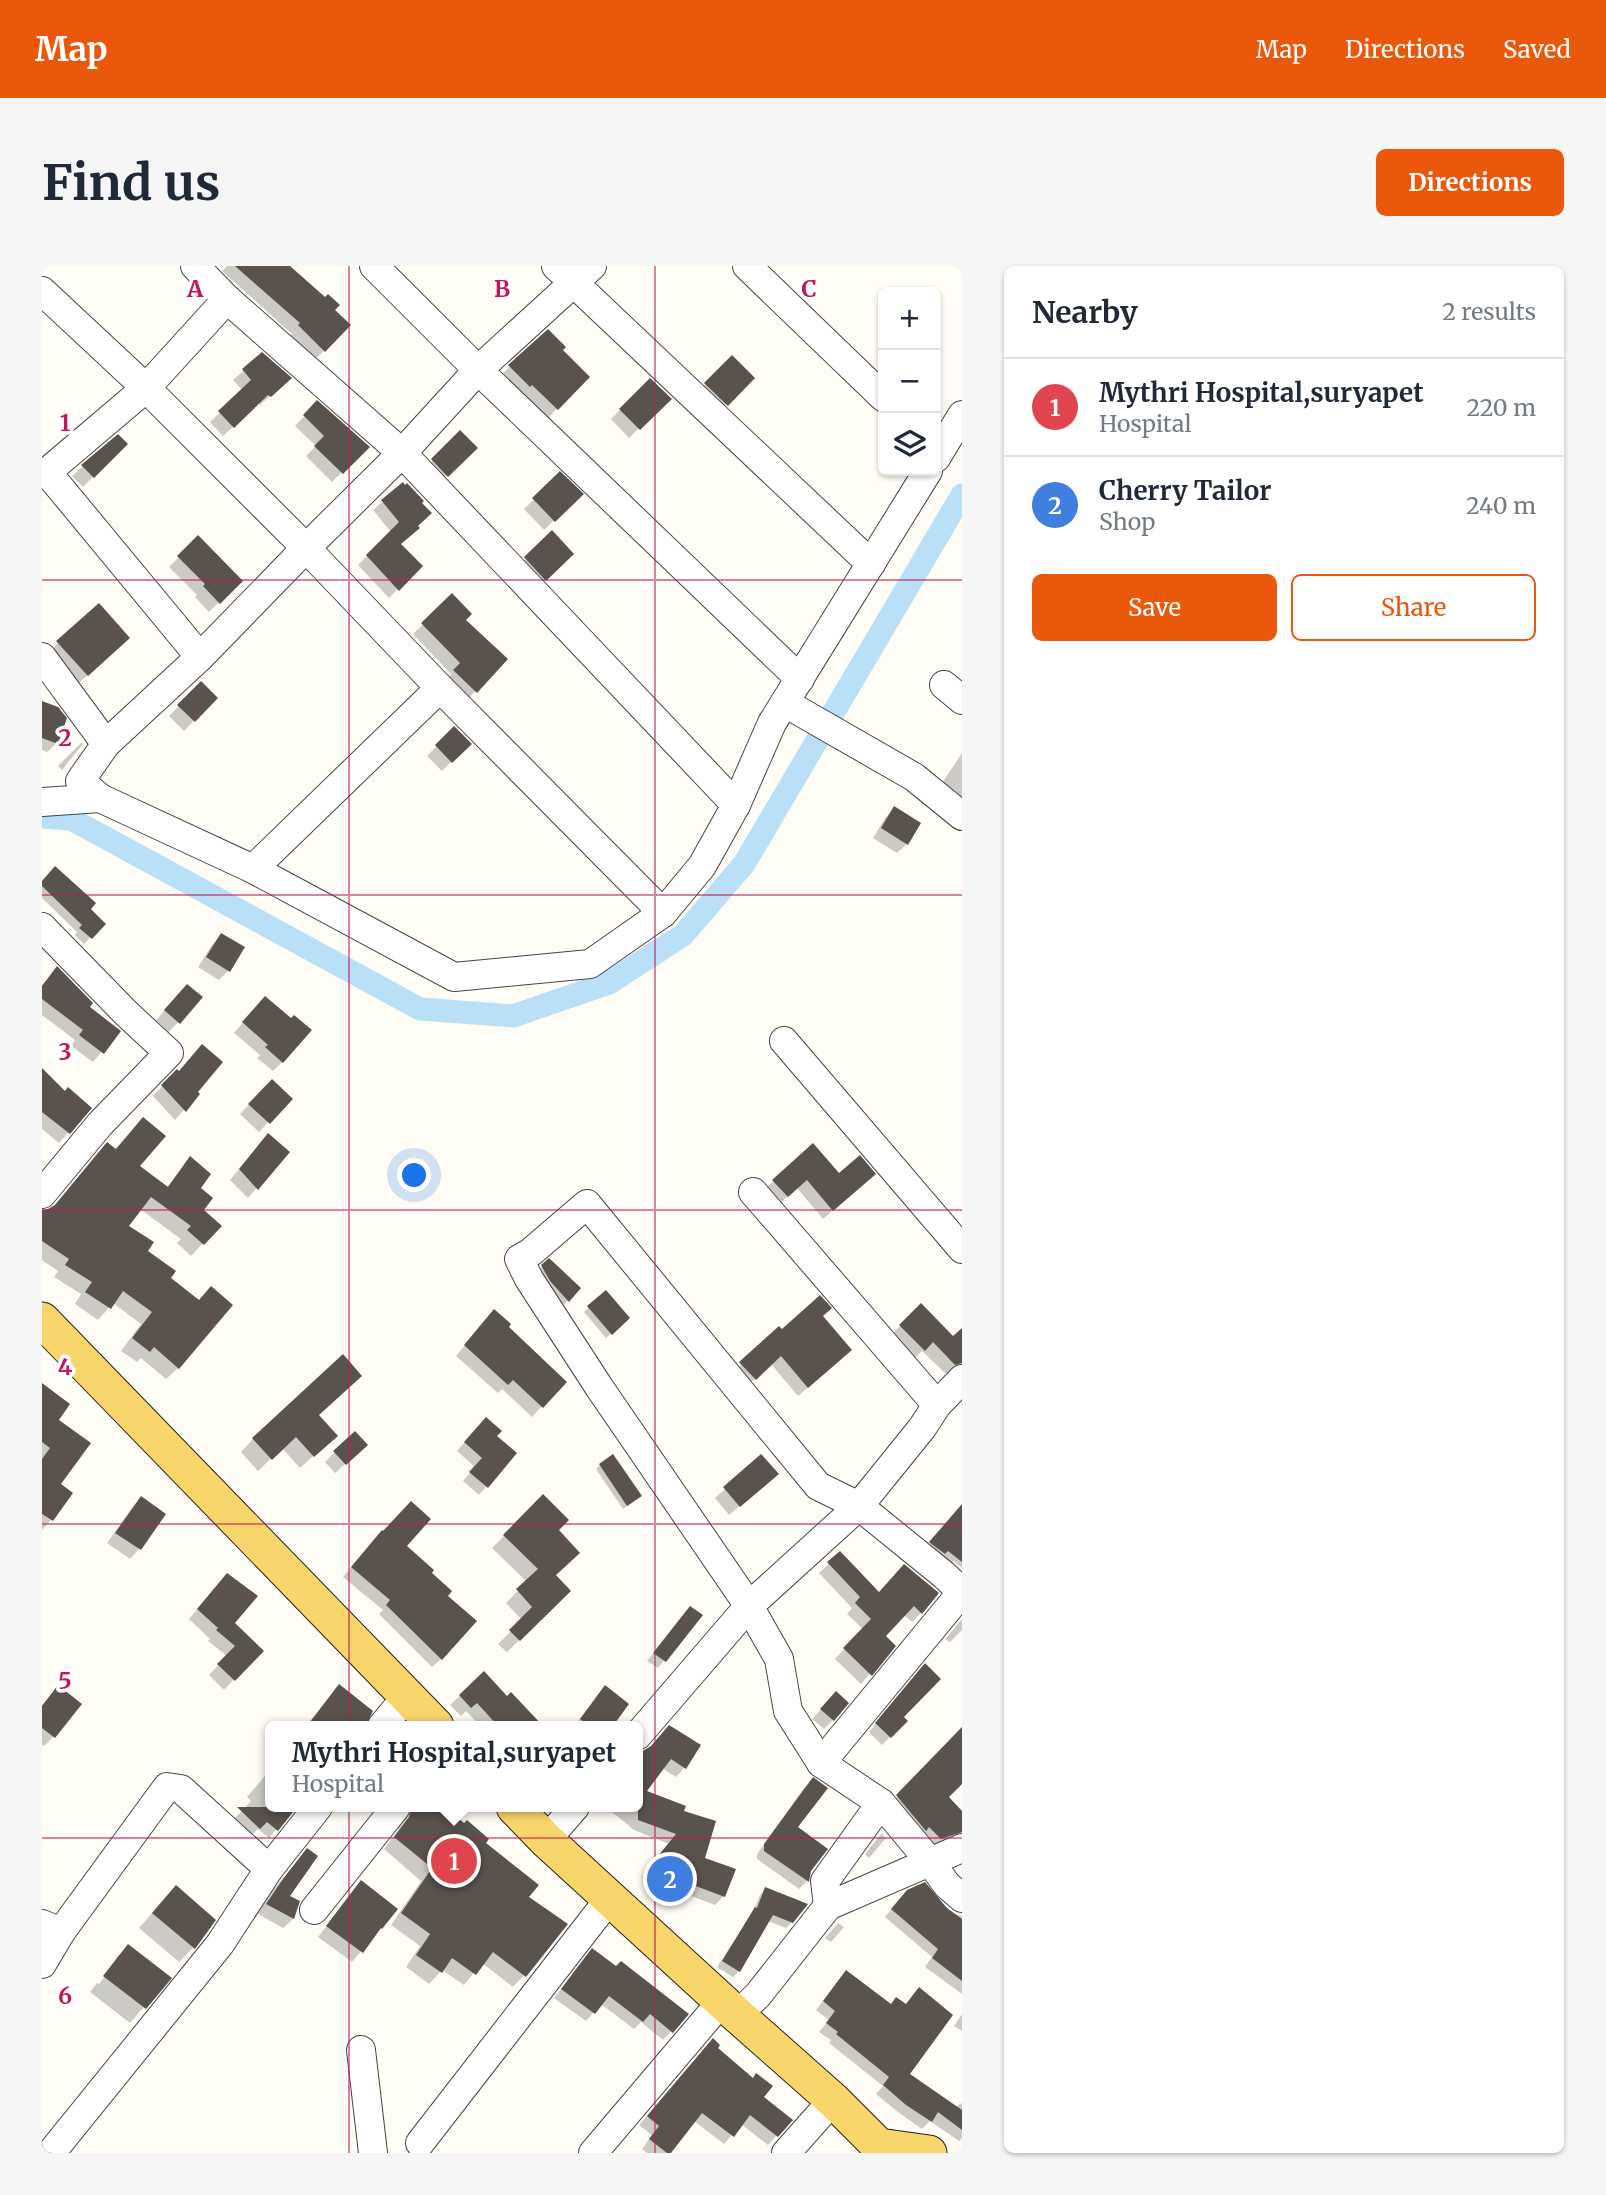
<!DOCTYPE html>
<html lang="en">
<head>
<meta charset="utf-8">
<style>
  :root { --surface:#fff; --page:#f6f6f7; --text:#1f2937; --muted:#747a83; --line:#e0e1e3; --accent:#ea580c }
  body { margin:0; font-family:Merriweather,serif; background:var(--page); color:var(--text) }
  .controls { position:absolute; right:21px; top:21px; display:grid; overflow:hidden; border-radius:10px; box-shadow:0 2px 5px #0004 }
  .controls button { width:63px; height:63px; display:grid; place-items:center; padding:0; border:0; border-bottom:2px solid var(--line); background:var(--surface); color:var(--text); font:35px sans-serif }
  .you { position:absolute; left:373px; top:910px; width:24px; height:24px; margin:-18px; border:5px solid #fff; border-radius:50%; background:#1a73e8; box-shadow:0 0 0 10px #1a73e833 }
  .badge { display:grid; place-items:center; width:46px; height:46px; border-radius:50%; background:var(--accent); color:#fff; font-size:23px; font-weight:700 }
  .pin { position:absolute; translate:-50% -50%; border:4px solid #fff; box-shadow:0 2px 7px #0006 }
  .popup { position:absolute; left:223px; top:1455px; width:378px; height:91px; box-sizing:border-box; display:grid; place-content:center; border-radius:10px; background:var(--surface); filter:drop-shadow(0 2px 5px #0005); font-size:23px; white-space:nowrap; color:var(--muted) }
  .popup b { font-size:26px; color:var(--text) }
  .popup::after { content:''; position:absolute; left:50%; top:100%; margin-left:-14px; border:14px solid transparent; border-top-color:var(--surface) }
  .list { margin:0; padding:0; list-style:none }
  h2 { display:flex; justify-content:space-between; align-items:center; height:91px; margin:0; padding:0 28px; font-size:30px }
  h2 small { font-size:23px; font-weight:400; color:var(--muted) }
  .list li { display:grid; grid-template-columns:46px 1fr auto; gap:21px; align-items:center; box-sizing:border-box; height:98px; padding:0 28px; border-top:2px solid var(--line) }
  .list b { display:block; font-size:26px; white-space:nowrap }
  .list p { margin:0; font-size:23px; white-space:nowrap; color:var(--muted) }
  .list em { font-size:23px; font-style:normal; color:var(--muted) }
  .actions { display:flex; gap:14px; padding:21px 28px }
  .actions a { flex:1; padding:16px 0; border:2px solid var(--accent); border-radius:10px; text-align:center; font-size:24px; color:var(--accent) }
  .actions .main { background:var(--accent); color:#fff }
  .icon { flex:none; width:38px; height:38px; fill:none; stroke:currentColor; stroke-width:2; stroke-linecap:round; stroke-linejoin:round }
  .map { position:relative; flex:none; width:920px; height:1887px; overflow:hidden; border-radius:10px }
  header { display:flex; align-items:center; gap:42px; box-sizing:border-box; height:98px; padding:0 35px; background:var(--accent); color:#fff }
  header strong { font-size:33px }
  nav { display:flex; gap:38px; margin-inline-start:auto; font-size:24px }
  .intro { display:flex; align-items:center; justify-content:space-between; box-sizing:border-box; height:168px; padding:0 42px }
  h1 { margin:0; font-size:49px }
  .button { padding:18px 32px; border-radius:10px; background:var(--accent); color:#fff; font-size:24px; font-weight:700 }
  main { display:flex; gap:42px; padding:0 42px }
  aside { flex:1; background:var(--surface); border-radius:10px; box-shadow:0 2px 5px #0004 }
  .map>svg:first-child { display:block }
  .shadow { fill:#0003 }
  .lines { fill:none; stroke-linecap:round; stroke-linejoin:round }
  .canal { stroke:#b9e0f7; stroke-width:23 }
  .building { fill:#5a524d }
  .minor-casing { stroke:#444; stroke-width:30 }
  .major-casing { stroke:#222; stroke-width:37 }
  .minor { stroke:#fff; stroke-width:28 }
  .major { stroke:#f9d66b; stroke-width:35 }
  .grid { fill:none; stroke:#c2185b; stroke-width:2; stroke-opacity:0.55 }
  .grid-label { font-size:23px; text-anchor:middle; font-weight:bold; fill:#c2185b; stroke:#fff; stroke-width:7; stroke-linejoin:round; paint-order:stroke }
</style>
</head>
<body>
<header>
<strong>Map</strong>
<nav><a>Map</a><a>Directions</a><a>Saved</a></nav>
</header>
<div class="intro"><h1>Find us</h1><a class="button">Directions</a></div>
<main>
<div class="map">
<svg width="920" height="1887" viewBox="0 0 920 1887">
  <rect width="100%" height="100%" fill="#fffdf5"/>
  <g class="shadow">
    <path d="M185,0H245L306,59L273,94L248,70L250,68L180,5Z"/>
    <path d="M506,65L519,84L546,111L505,153L458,110Z"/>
    <path d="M220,88L238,121L218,139L216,137L181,170L168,156L201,125L191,114Z"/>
    <path d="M690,92L711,112L675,148L654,128Z"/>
    <path d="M608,114L627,133L587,172L569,153Z"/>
    <path d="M275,137L325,181L290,216L264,190L274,180L253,160Z"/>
    <path d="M418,167L433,182L395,219L381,204Z"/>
    <path d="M76,170L83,178L41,221L30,210Z"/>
    <path d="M518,208L539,228L502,264L482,243Z"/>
    <path d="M360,218L357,279L378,300L347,332L316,299L349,266L331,244Z"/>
    <path d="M510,267L530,288L494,323L474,302Z"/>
    <path d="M156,272L198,315L167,346L153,331L155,329L127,301Z"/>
    <path d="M410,330L422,354L463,394L424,435L403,415L409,408L371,368Z"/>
    <path d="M29,365L72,386L30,423L7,398L13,380Z"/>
    <path d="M159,417L174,432L142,465L127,450Z"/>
    <path d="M0,442L15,477L5,486L0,484Z"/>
    <path d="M412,462L427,478L400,505L385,490Z"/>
    <path d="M40,476L41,478L20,504L16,500Z"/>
    <path d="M920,487V534L898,520Z"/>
    <path d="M852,543L865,578L855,587L831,572L843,552Z"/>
    <path d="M0,616L46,643L62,658L42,678L33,669L35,666L0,632Z"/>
    <path d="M179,669L186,705L177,714L156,701L170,679Z"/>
    <path d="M15,702L46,741L77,765L51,796L29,780L33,774L0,749V719Z"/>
    <path d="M136,730V756L127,766L114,754Z"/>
    <path d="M214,741L240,796L231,805L215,792L218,789L192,767Z"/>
    <path d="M0,805L23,827L48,842L17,877L0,863Z"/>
    <path d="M135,805L156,828L133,854L111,830Z"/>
    <path d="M230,815L249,833L217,866L198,848Z"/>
    <path d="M101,853L96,900L124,922L148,893L156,922L159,944L177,960L149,990L135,977L139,973L98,943L84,961L104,985L136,1102L124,1113L99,1092L95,1096L79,1085L99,1058L71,1037L56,1054L33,1038L39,1028L12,1011L16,1005L0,994V946L9,943L65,878L73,884Z"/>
    <path d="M217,879L246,886L206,932L188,914Z"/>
    <path d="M797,909L822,917L781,953L755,922L736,939L722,924L732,915Z"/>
    <path d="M500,1001L537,1022L519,1042L492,1008Z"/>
    <path d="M563,1026L586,1052L564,1072L542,1046Z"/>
    <path d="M879,1039L911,1073L920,1069V1101L914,1106L903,1107L880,1085L872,1093L849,1069Z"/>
    <path d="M779,1051L798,1094L756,1130L729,1098L703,1122L689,1107L740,1065Z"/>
    <path d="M443,1055L522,1116L490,1151L460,1123L456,1127L414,1090Z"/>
    <path d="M0,1119L17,1218L29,1227L9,1254L0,1264Z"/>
    <path d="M275,1150L280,1182L258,1202L240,1182L216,1205L199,1186L211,1173Z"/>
    <path d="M436,1161L453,1171L473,1187L437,1229L421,1215L433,1201L415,1185Z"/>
    <path d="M293,1186L314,1188L293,1207L283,1196Z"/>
    <path d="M719,1190L725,1217L687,1249L673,1232Z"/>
    <path d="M558,1199L594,1234L581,1243L554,1203Z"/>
    <path d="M501,1231L515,1264L512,1310L527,1325L465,1386L456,1378L480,1354L464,1337L485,1316L450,1282Z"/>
    <path d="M99,1232L122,1249L97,1283L88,1293L65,1277L90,1242Z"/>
    <path d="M920,1253V1302L912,1295L908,1299L882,1284L907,1255Z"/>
    <path d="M331,1275L362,1280L387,1307L404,1330L399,1393L390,1401L337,1348L341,1344L301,1311Z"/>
    <path d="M798,1287L836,1328L853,1310L879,1347L870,1356L862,1349L841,1370L851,1380L819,1418L793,1393L821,1363L805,1348L810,1342L777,1307Z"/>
    <path d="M176,1319L190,1357L219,1385L182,1424L167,1409L185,1390L166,1375L168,1373L147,1353Z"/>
    <path d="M648,1342L658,1349L616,1402L605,1395Z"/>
    <path d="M920,1353V1364L908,1376L903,1373Z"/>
    <path d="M442,1407L465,1432L497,1459L495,1460H438L424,1445L419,1450L408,1439Z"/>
    <path d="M875,1408L860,1451L864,1455L840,1479L827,1466Z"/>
    <path d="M297,1420L322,1458L321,1460H264Z"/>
    <path d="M16,1421L11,1471L2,1480L0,1479V1439Z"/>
    <path d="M563,1422L585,1439L568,1460H532Z"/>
    <path d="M785,1437L791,1454L782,1463L770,1453Z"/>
    <path d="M920,1461V1516L905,1531L920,1547V1567L914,1572L905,1573L891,1579L848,1538Z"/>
    <path d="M618,1470L643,1501L634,1511L620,1502L602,1526L661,1593L682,1630L673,1639L625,1621L619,1627L600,1611L627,1578L592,1564L564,1541H596V1489L607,1483Z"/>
    <path d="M227,1505L228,1541H253L227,1572L216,1563L209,1570L192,1553L209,1535L205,1531Z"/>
    <path d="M771,1514L754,1561L768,1605L765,1615L757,1623L715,1593V1588L762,1522Z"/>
    <path d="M362,1541H400L441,1578L482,1709L471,1721L440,1697L422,1719L400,1704L387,1718L364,1701L378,1680L349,1659L379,1615L342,1583L356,1564Z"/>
    <path d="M840,1567L844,1572L827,1592L823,1588Z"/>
    <path d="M265,1584L245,1630L256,1636L251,1653L241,1662L216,1648L231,1624Z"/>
    <path d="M319,1617L354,1644L310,1696L276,1671Z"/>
    <path d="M724,1623L750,1656L744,1662L726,1655L697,1705L691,1711L675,1701L711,1646L718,1629Z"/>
    <path d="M857,1634L920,1650V1728L883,1701L890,1691L843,1651Z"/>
    <path d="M120,1636L172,1654L151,1682L137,1696L97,1662Z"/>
    <path d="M796,1657L802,1661L789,1676L783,1672Z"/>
    <path d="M87,1680L127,1712L88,1757L48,1726L55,1717L57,1718L77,1693H73Z"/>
    <path d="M542,1693L645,1748L621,1774L599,1756L592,1763L559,1738L544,1755L512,1732Z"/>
    <path d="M804,1706L847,1740L854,1733L866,1808L913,1841L920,1837V1872L917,1875L888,1855L880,1863L856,1846L834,1828L841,1820L787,1777L789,1774L777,1766L787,1754L774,1744Z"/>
    <path d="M920,1748V1765L912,1760Z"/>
    <path d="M673,1782L719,1832L748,1854L726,1879L699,1858L682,1878L652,1855L627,1887H605L600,1883L610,1869L597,1859L662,1783Z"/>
  </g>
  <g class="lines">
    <path class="canal" d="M0,551L29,553L378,743L471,750L567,717L641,669L702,598L920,229"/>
  </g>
  <g class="building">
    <path d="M193,0H248L283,31L286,28L298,39L293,44L309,59L283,86L256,59L258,57Z"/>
    <path d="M506,63L524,81L521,84L548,111L516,144L490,119L488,121L466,99Z"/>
    <path d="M220,86L250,112L229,131L226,129L192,162L176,145L209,114L200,103Z"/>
    <path d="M690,89L713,112L686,140L662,117Z"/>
    <path d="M608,112L630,133L598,164L577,143Z"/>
    <path d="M275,134L328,181L301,208L272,180L282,170L261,149Z"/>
    <path d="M418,164L436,182L406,211L389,193Z"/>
    <path d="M76,168L86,178L52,212L39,199Z"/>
    <path d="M518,205L542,228L513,256L490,232Z"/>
    <path d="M361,216L363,219L365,217L382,235L380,237L390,247L376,260L378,262L359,278L381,300L357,325L324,289L357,256L339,234Z"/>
    <path d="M510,264L532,288L504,315L482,291Z"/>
    <path d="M156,269L201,315L178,338L161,320L163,318L135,290Z"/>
    <path d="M410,327L430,348L424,354L466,393L435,427L411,404L418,397L379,357Z"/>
    <path d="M57,337L88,372L46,410L14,375Z"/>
    <path d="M159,415L176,432L153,456L135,439Z"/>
    <path d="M0,435L16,441L25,452L16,478L0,472Z"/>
    <path d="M412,460L430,478L410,497L393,479Z"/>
    <path d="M852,540L879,557L866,579L839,562Z"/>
    <path d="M13,600L54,637L49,643L64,658L50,673L37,662L40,659L0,620V615Z"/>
    <path d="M179,667L203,681L188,706L164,691Z"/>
    <path d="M15,700L51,737L48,741L79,765L62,788L37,769L41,764L0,733V720Z"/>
    <path d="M145,718L161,731L138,758L122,744Z"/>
    <path d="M223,730L249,752L252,749L270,764L241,797L223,781L226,779L200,756Z"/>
    <path d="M160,778L181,796L156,826L158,828L144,846L119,819L135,803L137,805Z"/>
    <path d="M0,802L23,825L26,821L50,842L28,868L0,846Z"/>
    <path d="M230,813L251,833L228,858L206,838Z"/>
    <path d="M101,851L124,870L98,900L126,921L148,890L169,908L159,922L171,932L162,944L180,960L162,979L145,964L149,960L109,931L87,960L112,976L106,985L134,1005L129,1012L157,1034L169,1020L191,1039L137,1103L112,1081L108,1086L90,1072L110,1046L81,1025L69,1043L43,1026L50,1016L23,999L27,993L0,975V944L6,943L13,939L65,876L74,883Z"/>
    <path d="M226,867L248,886L216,924L197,903Z"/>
    <path d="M771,877L797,907L818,889L834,908L791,945L765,914L746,931L730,914Z"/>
    <path d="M507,992L539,1022L527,1036L508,1015L499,999Z"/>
    <path d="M564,1024L588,1052L570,1069L545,1040Z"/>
    <path d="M778,1029L790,1042L781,1050L810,1084L766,1122L739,1090L714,1114L697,1096L737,1060L740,1063Z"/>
    <path d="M879,1037L911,1070L920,1062V1097L913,1099L891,1076L883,1085L857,1059Z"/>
    <path d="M452,1043L469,1058L467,1061L525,1116L501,1142L471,1114L466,1119L422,1079Z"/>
    <path d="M301,1088L320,1110L277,1149L296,1170L272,1191L254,1171L230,1194L210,1172Z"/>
    <path d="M0,1117L28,1138L17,1154L49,1177L19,1218L31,1227L11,1255L0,1248V1193L8,1182L0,1176Z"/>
    <path d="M444,1151L460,1165L455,1170L475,1187L446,1222L427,1206L440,1192L422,1176Z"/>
    <path d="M313,1165L326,1179L304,1199L291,1185Z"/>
    <path d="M571,1188L600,1230L585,1240L557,1198Z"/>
    <path d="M719,1188L737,1208L698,1241L681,1221Z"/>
    <path d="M501,1228L527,1254L517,1264L538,1287L514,1309L529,1325L478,1375L467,1364L490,1341L474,1323L496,1303L461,1269Z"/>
    <path d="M99,1230L124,1248L99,1284L73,1267Z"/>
    <path d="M369,1235L389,1253L365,1280L392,1304L390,1307L410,1325L406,1330L435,1355L400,1394L344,1339L348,1334L309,1301L340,1264L341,1265Z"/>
    <path d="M920,1238V1296L906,1285L903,1288L887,1276Z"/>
    <path d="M798,1285L837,1326L862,1298L897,1327L880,1348L872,1340L844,1370L854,1380L830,1410L801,1382L829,1353L813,1337L818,1331L785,1296Z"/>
    <path d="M185,1307L216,1330L193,1357L222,1385L193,1415L175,1398L193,1380L174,1364L176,1362L155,1343Z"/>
    <path d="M648,1340L661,1349L624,1396L611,1387Z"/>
    <path d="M883,1397L899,1413L862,1451L866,1455L849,1472L833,1457Z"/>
    <path d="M442,1405L465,1430L469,1426L501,1460H456L435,1437L429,1442L417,1429Z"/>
    <path d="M297,1418L331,1445L324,1459L265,1460Z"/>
    <path d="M16,1419L40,1438L13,1472L0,1462V1440Z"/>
    <path d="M563,1419L587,1438L571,1460H547L538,1453Z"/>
    <path d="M794,1425L807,1437L792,1455L778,1443Z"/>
    <path d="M627,1459L659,1479L644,1503L629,1493L605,1525L644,1540L642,1545L674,1555L663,1592L694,1603L683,1631L635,1613L629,1619L607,1601L634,1568L596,1554V1488L609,1480Z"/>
    <path d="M920,1461V1518L907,1531L920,1545V1566L899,1573L887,1561L884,1565L854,1529Z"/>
    <path d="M771,1511L786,1522L756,1561L786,1583L769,1605L767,1616L722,1585V1578Z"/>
    <path d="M195,1541H255L236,1565L225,1556L218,1563Z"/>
    <path d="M370,1541H402L422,1557L425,1554L447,1573L444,1577L497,1619L487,1631L526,1658L484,1711L451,1686L434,1709L410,1692L400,1707L374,1689L388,1668L359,1647L390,1602L352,1571L367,1551Z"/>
    <path d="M265,1582L276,1590L248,1630L258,1635L252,1653L224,1638L241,1613Z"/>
    <path d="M319,1614L356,1643L340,1663L339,1662L321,1687L284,1660Z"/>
    <path d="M883,1616L905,1642L920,1653V1715L890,1692L896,1683L849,1643L865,1624Z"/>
    <path d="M134,1619L174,1654L153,1683L110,1647Z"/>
    <path d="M723,1621L766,1638L751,1657L731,1649L698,1706L680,1695L713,1641L715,1642Z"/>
    <path d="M86,1678L130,1712L104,1743L61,1710Z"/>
    <path d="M550,1682L574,1700L579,1695L647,1748L631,1767L608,1748L601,1756L567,1730L553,1748L519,1723Z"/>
    <path d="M804,1704L849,1738L854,1731L864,1738L877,1721L911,1749L868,1808L920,1844V1864L896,1846L890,1856L864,1839L841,1819L847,1811L794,1768L796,1766L784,1757L793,1745L781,1735Z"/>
    <path d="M671,1772L678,1779L676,1782L711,1812L714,1807L731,1820L722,1831L751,1854L736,1871L708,1849L692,1871L660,1847L629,1887H625L607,1873L617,1860L605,1850Z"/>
  </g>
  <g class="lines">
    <defs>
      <g id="minor">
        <path d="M153,0L185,33L104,122L5,206L158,391"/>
        <path d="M332,0L436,104L758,413"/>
        <path d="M514,0L829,298"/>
        <path d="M705,0L841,131"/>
        <path d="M0,25L104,122L264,282L398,422L621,647"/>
        <path d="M185,33L360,187L694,539"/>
        <path d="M894,192L920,149"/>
        <path d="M0,391L64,478"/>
        <path d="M902,419L920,434"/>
        <path d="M743,437L872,511L920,550"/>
        <path d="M58,532L38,515L64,478L158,391L264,282L360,187L436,104L550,0"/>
        <path d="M0,536L58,532L211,603L412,711L548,698L621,647L660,600L694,539L730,457L886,205"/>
        <path d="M211,603L398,422"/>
        <path d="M0,661L84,747L127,787L58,858L0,928"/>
        <path d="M742,775L920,983"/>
        <path d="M711,926L895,1139"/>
        <path d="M920,1326L902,1309L817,1240L776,1220L545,938L489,986L477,993L487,1013L557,1121L707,1340L737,1393L746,1445L779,1497L839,1537L889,1597L905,1619L920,1632"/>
        <path d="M340,1460L365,1430"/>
        <path d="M596,1469L707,1340L817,1240L880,1162L895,1139L920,1113"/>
        <path d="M779,1497L920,1326"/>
        <path d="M504,1574L533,1541"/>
        <path d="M786,1640L783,1615L839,1537"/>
        <path d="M272,1644L354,1541"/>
        <path d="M0,1658L19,1666L0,1698"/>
        <path d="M19,1666L125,1521L139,1523L227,1603"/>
        <path d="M695,1749L716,1729L786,1640L920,1582"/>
        <path d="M319,1784L331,1887"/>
        <path d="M378,1877L568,1632"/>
        <path d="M9,1887L178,1678L227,1603L276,1541"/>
        <path d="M551,1887L680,1735"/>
        <path d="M744,1887L791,1834"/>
      </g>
      <g id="major">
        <path d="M0,1054L394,1460"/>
        <path d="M472,1541L504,1574L695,1749L791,1834L837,1880L887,1887"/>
      </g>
    </defs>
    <use href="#minor" class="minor-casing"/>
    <use href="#major" class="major-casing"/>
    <use href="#minor" class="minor"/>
    <use href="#major" class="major"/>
  </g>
  <path class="grid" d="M307,0V1887M613,0V1887M0,314H920M0,629H920M0,944H920M0,1258H920M0,1572H920"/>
  <g class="grid-label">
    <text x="153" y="31">A</text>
    <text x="460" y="31">B</text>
    <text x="767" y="31">C</text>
    <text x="23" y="165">1</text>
    <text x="23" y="480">2</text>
    <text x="23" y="794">3</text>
    <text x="23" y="1109">4</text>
    <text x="23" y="1423">5</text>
    <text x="23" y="1738">6</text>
  </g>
</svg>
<div class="controls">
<button>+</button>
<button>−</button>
<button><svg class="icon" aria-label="layers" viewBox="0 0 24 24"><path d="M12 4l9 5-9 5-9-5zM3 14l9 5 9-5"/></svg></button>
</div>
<div class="you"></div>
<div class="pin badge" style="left:412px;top:1595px;background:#e0444e">1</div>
<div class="popup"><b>Mythri Hospital,suryapet</b>Hospital</div>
<div class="pin badge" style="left:628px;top:1613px;background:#3f7fe0">2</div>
</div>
<aside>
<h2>Nearby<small>2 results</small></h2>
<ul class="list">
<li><span class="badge" style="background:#e0444e">1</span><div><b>Mythri Hospital,suryapet</b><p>Hospital</p></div><em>220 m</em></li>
<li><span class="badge" style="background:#3f7fe0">2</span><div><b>Cherry Tailor</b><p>Shop</p></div><em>240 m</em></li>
</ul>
<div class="actions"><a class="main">Save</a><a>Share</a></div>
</aside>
</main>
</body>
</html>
